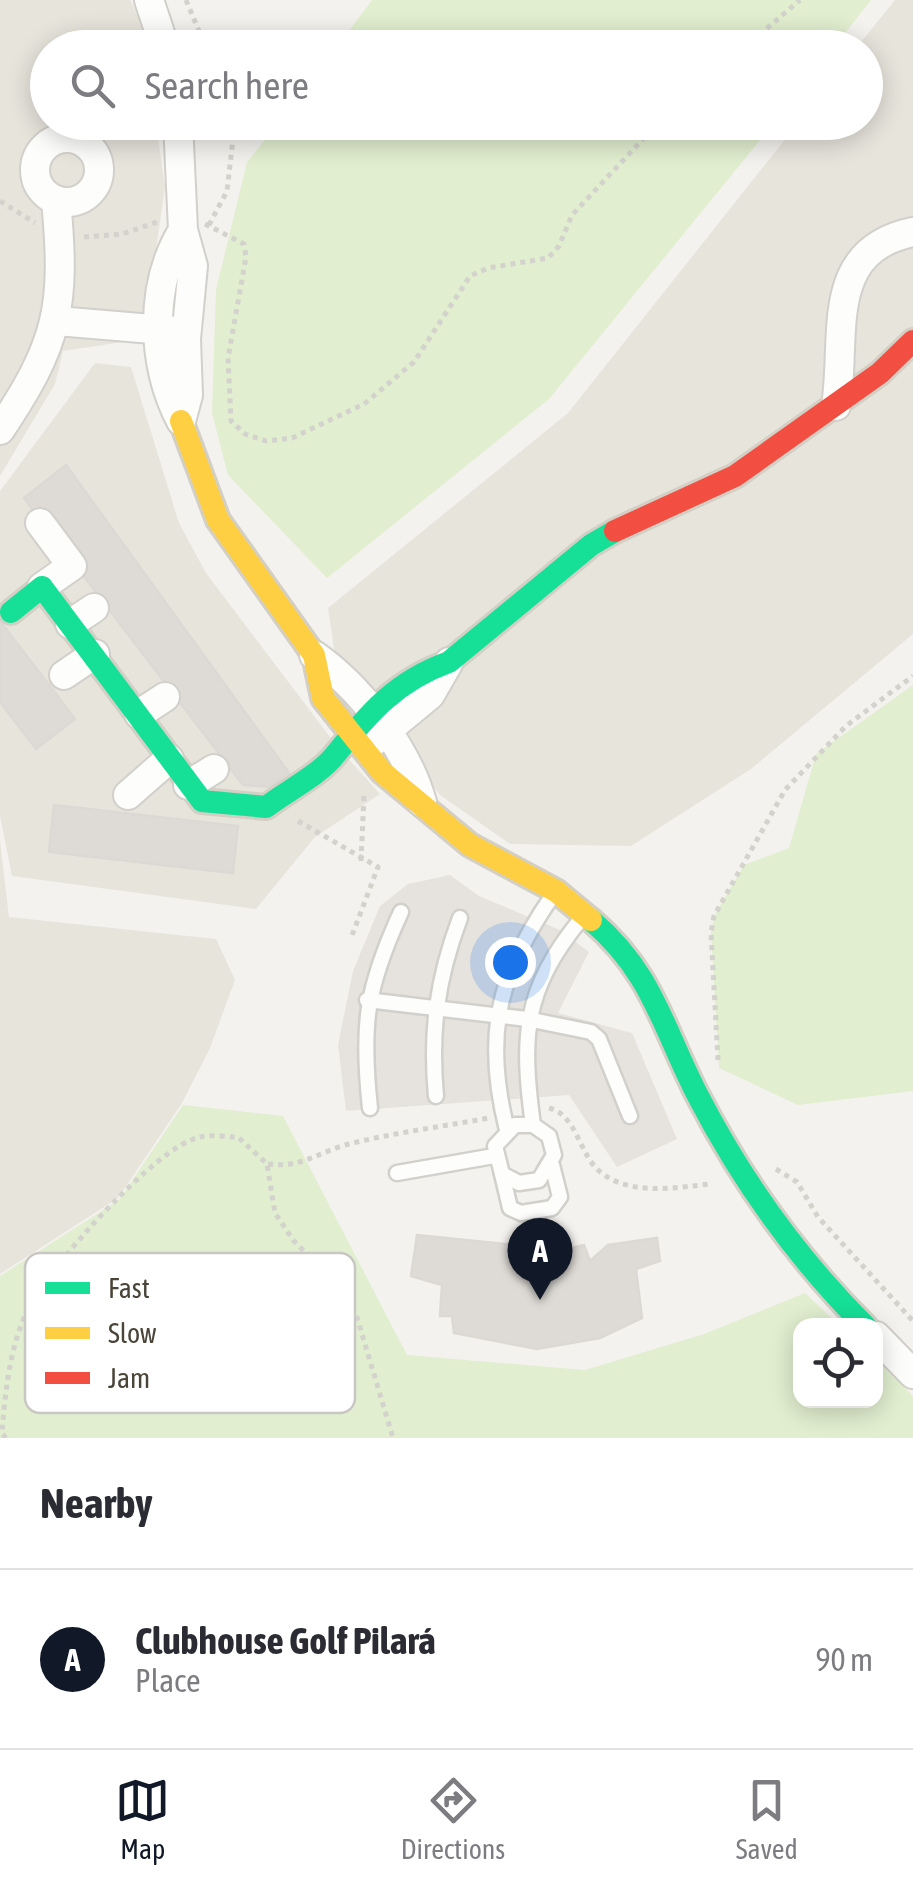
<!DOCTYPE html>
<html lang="en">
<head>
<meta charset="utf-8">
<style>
  :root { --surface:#fff; --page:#f7f7f7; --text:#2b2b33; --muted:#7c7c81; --line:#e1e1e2; --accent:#111827 }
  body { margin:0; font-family:"Asap Condensed",sans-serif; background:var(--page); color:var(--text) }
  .controls { position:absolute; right:30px; bottom:30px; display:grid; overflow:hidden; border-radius:20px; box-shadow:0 5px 25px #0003 }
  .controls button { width:90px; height:90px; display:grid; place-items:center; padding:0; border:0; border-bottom:2px solid var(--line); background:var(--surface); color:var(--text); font:50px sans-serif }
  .you { position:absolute; left:510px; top:962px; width:35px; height:35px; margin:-25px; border:8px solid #fff; border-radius:50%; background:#1a73e8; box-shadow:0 0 0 15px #1a73e833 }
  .badge { display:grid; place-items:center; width:65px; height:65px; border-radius:50%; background:var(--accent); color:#fff; font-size:32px; font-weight:700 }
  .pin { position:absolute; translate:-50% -82px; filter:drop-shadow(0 2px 5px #0008) }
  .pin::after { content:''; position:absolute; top:52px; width:35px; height:30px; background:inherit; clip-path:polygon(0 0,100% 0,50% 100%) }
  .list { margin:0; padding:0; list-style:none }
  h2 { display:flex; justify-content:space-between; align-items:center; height:130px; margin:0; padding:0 40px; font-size:42px }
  h2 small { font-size:32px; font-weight:400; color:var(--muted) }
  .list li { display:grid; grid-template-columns:65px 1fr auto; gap:30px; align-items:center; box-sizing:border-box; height:180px; padding:0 40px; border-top:2px solid var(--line) }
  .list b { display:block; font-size:38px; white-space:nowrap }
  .list p { margin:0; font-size:32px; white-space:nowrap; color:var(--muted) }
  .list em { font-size:32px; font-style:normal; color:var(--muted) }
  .icon { flex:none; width:55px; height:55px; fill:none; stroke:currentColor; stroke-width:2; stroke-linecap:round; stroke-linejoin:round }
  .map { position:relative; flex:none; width:913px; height:1438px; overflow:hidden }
  .search { position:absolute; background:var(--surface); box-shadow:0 5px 25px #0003; left:30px; right:30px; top:30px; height:110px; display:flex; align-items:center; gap:25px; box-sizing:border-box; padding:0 35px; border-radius:55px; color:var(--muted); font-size:38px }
  .sheet { height:310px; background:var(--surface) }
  nav { display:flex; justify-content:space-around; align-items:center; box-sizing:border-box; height:140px; border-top:2px solid var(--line); background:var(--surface); font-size:28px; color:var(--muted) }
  nav a { display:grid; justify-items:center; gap:5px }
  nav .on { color:var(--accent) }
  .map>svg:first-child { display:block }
  .residential { fill:#e7e4dc }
  .green { fill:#e1eecf }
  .parking { fill:#e6e3df }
  .building { fill:#dedbd6; stroke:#dcd9d4; stroke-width:2.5 }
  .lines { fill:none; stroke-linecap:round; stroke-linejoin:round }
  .lane-casing { stroke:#d2d0cb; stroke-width:19 }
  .street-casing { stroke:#d2d0cb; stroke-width:32 }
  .fast-casing { stroke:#d3cfc5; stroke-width:28 }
  .slow-casing { stroke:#d3cfc5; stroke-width:28 }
  .jam-casing { stroke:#d3cfc5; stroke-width:28 }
  .path { stroke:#d3d2cc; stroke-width:5; stroke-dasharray:5 5; stroke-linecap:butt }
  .lane { stroke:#fdfdfc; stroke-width:14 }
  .street { stroke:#fdfdfc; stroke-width:28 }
  .fast { stroke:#16e098; stroke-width:22 }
  .slow { stroke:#ffcf43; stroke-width:22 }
  .jam { stroke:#f24e42; stroke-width:22 }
  .key { fill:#fff; stroke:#c9c7c4; stroke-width:2.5 }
  .key-label { font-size:28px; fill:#4b4439 }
</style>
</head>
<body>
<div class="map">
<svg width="913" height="1438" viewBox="0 0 913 1438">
  <rect width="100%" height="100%" fill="#f4f2ee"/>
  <g class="residential">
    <path d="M0,0H130L142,24L145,47L48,48V122L156,123L165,187L143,339L63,351L55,384L0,476Z"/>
    <path d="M895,0H913V634L751,769L631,846L510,844L440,795L335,655L328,608L568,413L798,123L866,122V48L857,47Z"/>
    <path d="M95,363L131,367L179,523L206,573L336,745L380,794L315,837L256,909L12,876L0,816V491Z"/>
    <path d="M0,840L9,917L216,939L235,980L210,1048L182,1103L118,1198L0,1274Z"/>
  </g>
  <g class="green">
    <path d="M372,0H871L834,47H337Z"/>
    <path d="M278,123V122L774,123L549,399L327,578L228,475L212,413L216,290L247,162Z"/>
    <path d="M913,685V1091L798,1105L719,1068L711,933L714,916L744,865L789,848L816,754Z"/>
    <path d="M183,1105L283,1116L407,1355L585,1370L704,1334L805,1293L839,1325L800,1326V1400H876V1360L913,1396V1438H0V1276L119,1200Z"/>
  </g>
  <path class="parking" d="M450,875L479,896L560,930L589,952L558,1013L632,1033L677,1139L617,1167L569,1095L346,1111L338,1045L353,971L380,906L408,884Z"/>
  <g class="building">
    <path d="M66,465L289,773L269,787L243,785L24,498Z"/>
    <path d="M0,621L75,719L36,749L0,702Z"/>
    <path d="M54,805L238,826L233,873L49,852Z"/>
    <path d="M417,1235L516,1245V1268L530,1264L528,1253L564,1243L567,1249L584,1245L590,1261L608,1245L657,1238L660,1261L636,1269L642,1318L600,1338L537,1349L454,1333L452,1316H440L442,1285L411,1276Z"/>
  </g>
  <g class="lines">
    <defs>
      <g id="lane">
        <path d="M367,1000L527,1019L591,1032L599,1039L630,1116"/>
        <path d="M436,1096C430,1032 437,979 460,918"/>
        <path d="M370,1108C361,1025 366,988 401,912"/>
        <path d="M533,1125H515L495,1146L502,1174L519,1183L539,1180L554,1155L549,1136L533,1125C521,1037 523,990 581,919"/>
        <path d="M507,1130C483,1035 498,974 553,895"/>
        <path d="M397,1173L494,1156"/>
        <path d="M502,1174L510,1208L521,1213L552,1208L560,1197L552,1165"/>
      </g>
      <g id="street">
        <path d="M149,0L165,48"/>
        <path d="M178,122L183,230L193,266L186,339L188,395L181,421C151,364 149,285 183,230"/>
        <circle cx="67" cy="170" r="32"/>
        <path d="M57,321L176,331"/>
        <path d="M836,406C847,336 822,251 913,232"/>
        <path d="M0,430C59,342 66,306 56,200"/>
        <path d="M40,523L72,566L42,587"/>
        <path d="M70,624L94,608"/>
        <path d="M314,655C360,687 407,748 422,802"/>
        <path d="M64,675L95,654"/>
        <path d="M139,714L165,697"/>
        <path d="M372,743L430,695L449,662"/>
        <path d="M188,785L214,769"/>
        <path d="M128,795L169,759"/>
        <path d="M876,1336L913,1374"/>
      </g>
      <g id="fast">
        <path d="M11,612L42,587L202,801L266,807C287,791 319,775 335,755C369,713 396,681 449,662L591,545L615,531"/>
        <path d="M591,920C653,973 662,1026 698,1096C742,1181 797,1258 865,1326"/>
      </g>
      <path id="slow" d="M181,421L218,520L314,655L323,698L382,772L470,845L556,891L591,920"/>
      <path id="jam" d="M615,531L735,476L880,373L913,341"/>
    </defs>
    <use href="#lane" class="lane-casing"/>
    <use href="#street" class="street-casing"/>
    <use href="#fast" class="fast-casing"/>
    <use href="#slow" class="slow-casing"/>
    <use href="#jam" class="jam-casing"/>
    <g class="path">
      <path d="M186,0L206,48"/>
      <path d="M744,48L800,0"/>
      <path d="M0,201L35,223"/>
      <path d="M205,224L244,244L246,257L228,358L231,421L245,434L266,441L292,438L364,404L414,362L470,276L488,268L548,258L559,246L572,215L659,122"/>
      <path d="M209,225L227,191L235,122"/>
      <path d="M84,237L122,234L160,221"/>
      <path d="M298,821L378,867L351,938"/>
      <path d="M361,861L364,795"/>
      <path d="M718,1060L711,933L714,916L785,790L846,726L913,676"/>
      <path d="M549,1108C575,1114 579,1150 596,1168C625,1197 674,1188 710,1184"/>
      <path d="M268,1164C303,1169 322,1149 357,1142C400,1132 445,1126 489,1118"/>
      <path d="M776,1169L797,1182L818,1217L913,1321"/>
      <path d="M6,1438L2,1433C5,1393 10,1344 29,1307C50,1267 157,1145 200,1137C211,1134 226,1137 238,1137L267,1164L275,1213L293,1240L341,1289L356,1314L393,1438"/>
    </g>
    <use href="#lane" class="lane"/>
    <use href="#street" class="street"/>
    <use href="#fast" class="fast"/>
    <use href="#slow" class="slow"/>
    <use href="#jam" class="jam"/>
  </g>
  <rect x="25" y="1253" width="330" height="160" rx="15" class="key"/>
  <rect x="45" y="1282" width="45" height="12" fill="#16e098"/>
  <rect x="45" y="1327" width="45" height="12" fill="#ffcf43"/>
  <rect x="45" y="1372" width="45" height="12" fill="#f24e42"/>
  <g class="key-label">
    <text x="108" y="1298">Fast</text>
    <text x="108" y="1343">Slow</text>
    <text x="108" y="1388">Jam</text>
  </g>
</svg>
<div class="controls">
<button><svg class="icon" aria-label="locate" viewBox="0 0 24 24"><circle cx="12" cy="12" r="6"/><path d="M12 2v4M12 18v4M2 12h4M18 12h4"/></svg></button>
</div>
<div class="you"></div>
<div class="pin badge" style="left:540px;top:1300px">A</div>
<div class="search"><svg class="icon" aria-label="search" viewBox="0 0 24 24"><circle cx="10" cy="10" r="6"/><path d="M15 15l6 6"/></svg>Search here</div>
</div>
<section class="sheet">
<h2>Nearby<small></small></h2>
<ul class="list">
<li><span class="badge">A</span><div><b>Clubhouse Golf Pilará</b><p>Place</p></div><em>90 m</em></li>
</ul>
</section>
<nav>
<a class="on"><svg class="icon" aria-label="map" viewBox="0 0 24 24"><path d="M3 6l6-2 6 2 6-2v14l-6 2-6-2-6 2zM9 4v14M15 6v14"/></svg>Map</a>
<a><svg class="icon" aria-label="directions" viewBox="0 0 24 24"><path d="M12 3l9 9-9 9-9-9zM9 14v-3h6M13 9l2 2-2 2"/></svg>Directions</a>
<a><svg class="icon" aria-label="saved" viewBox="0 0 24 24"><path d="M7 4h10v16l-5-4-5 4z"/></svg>Saved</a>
</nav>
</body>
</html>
